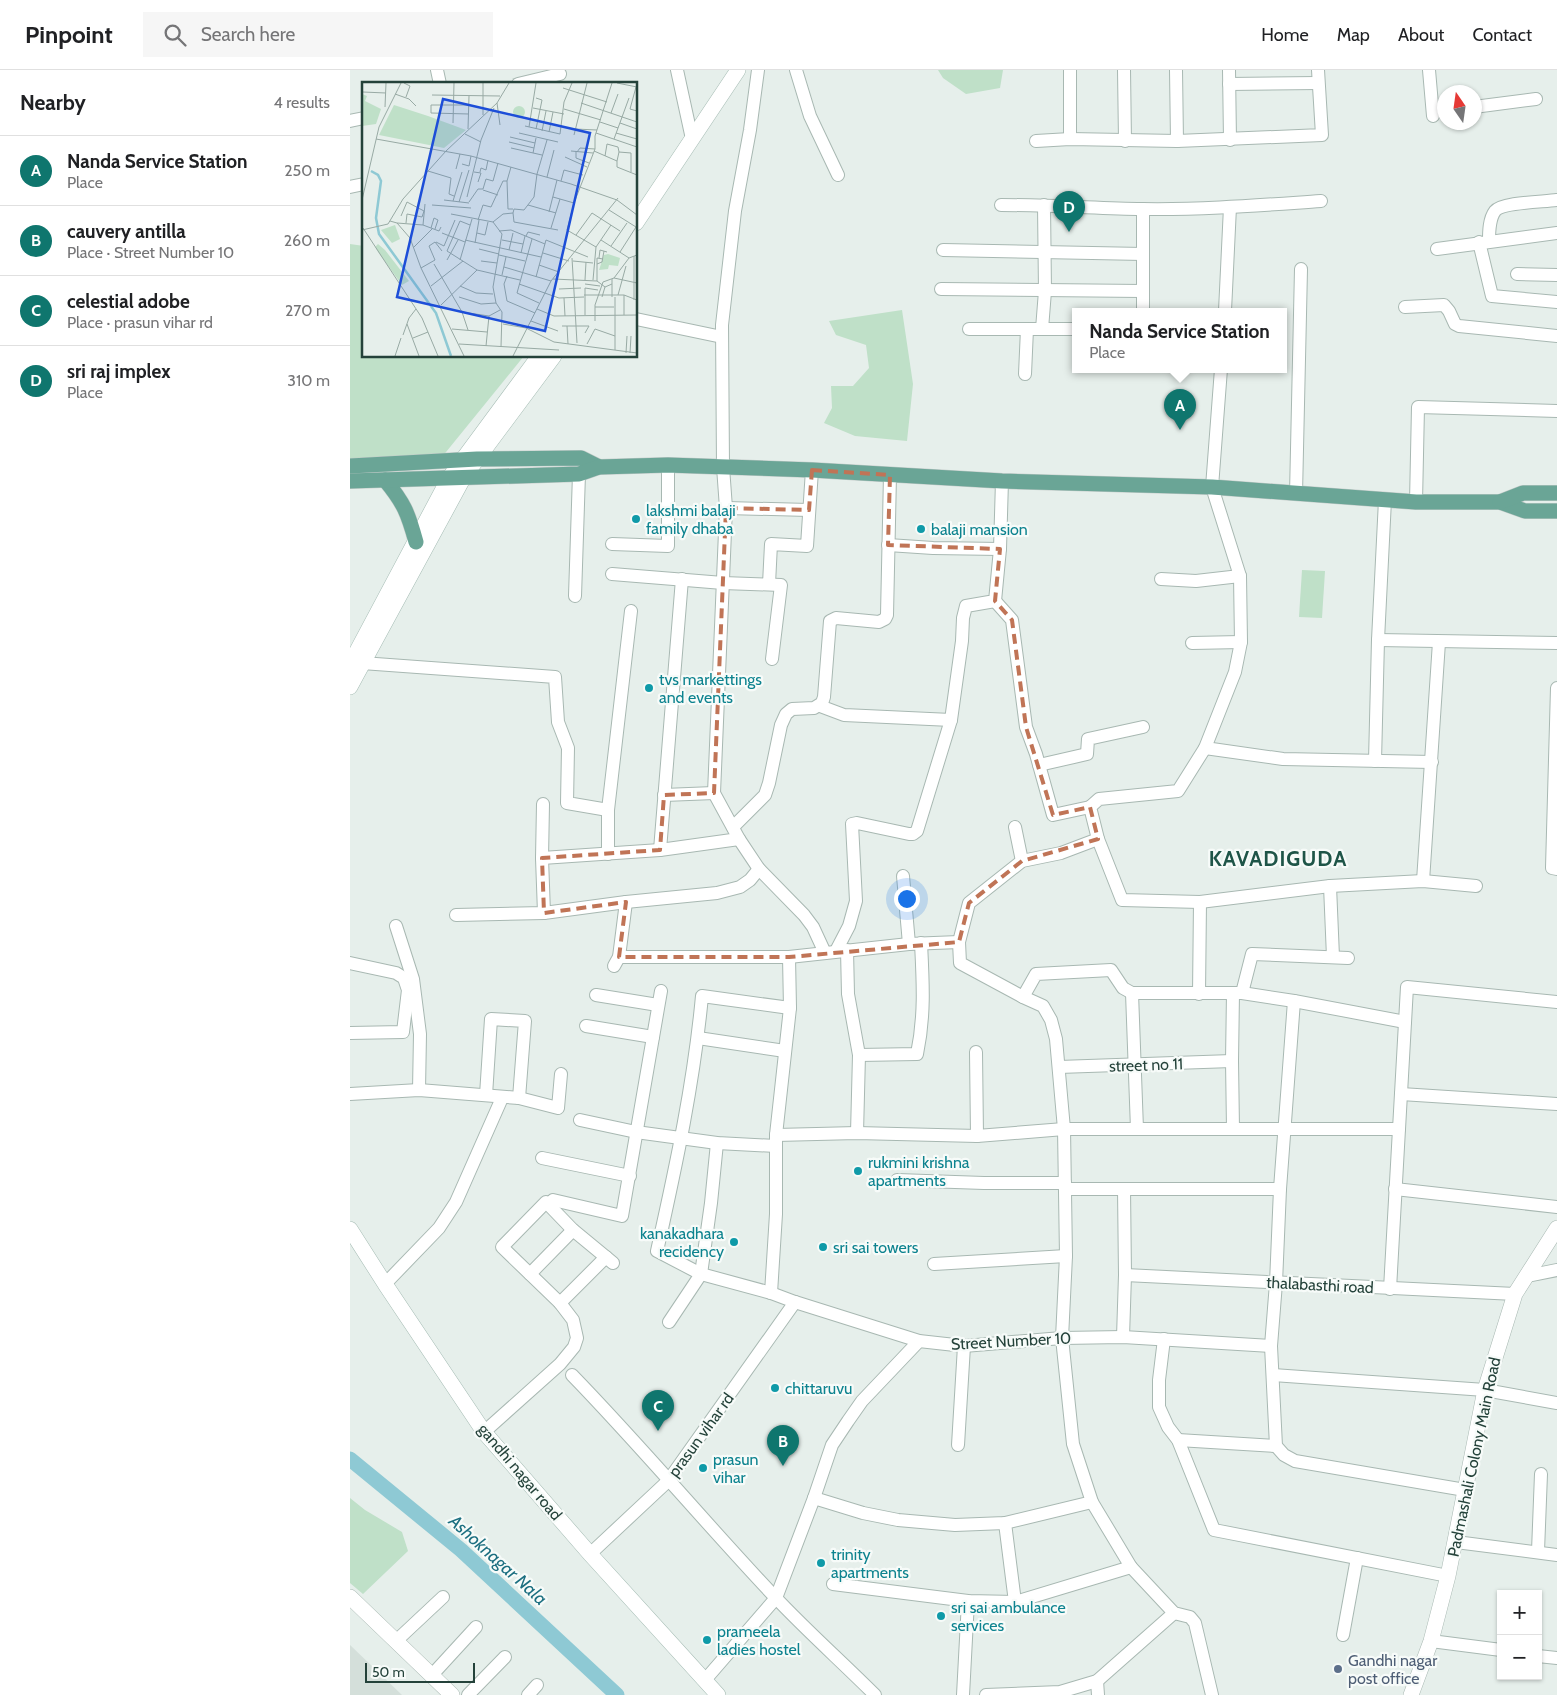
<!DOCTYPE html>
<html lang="en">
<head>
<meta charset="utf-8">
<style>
  :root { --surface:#fff; --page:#f6f6f6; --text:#202124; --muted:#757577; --line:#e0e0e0; --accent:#0f766e }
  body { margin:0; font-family:Cabin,sans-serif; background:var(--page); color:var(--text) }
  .controls { position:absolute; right:15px; bottom:15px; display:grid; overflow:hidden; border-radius:0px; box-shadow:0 1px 4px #0004 }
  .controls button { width:45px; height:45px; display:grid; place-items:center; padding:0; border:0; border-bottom:1px solid var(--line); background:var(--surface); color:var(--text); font:25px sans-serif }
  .compass { position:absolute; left:1087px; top:15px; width:45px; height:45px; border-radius:50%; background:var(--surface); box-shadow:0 1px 4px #0004; rotate:347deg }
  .scale { position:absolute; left:15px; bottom:12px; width:110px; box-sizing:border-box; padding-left:5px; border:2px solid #24423a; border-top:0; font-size:14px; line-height:18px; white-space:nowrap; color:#24423a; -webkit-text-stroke:4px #f7fbf9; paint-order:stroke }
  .you { position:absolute; left:556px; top:828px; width:18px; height:18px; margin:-12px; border:4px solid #fff; border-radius:50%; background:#1a73e8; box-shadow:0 0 0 8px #1a73e833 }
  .badge { display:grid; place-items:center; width:32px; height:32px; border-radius:50%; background:var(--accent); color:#fff; font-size:16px; font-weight:700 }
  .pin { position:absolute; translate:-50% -41px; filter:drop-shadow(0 1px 2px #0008) }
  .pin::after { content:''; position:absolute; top:26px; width:18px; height:15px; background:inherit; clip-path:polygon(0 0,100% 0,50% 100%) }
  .popup { position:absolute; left:722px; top:238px; width:215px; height:65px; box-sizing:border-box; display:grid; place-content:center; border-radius:0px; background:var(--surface); filter:drop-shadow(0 1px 4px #0005); font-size:16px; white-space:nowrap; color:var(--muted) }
  .popup b { font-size:19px; color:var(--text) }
  .popup::after { content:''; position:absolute; left:50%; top:100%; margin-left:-10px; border:10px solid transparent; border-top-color:var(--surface) }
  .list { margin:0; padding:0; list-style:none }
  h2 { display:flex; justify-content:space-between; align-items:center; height:65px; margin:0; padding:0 20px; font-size:21px }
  h2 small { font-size:16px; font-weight:400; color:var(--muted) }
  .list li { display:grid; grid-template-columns:32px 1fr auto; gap:15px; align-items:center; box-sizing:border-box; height:70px; padding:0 20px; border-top:1px solid var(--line) }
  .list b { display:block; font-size:19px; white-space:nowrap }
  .list p { margin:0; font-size:16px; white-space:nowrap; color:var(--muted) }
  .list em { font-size:16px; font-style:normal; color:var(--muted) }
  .icon { flex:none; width:28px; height:28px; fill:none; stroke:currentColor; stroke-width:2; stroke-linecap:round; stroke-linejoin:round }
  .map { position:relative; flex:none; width:1207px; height:1625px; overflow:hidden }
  header { display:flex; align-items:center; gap:30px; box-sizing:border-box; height:70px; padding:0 25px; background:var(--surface); border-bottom:1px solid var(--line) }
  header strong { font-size:24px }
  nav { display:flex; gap:28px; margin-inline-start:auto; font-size:18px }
  .search { width:350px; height:45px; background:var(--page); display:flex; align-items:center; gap:12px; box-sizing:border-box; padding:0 18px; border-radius:0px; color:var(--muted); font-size:19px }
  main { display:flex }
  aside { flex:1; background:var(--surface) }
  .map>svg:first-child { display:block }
  .built { fill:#d4dfda }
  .green { fill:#bfe0c8 }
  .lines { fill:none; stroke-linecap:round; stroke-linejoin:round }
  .canal { stroke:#8ec9d4; stroke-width:15 }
  .minor-casing { stroke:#a8b8b2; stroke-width:14 }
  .tertiary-casing { stroke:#a8b8b2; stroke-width:16 }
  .secondary-casing { stroke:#a4bbb3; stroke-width:16 }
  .primary-casing { stroke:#c2cac8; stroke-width:16 }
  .minor { stroke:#fff; stroke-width:12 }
  .tertiary { stroke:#fff; stroke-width:15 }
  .secondary { stroke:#fff; stroke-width:15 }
  .primary { stroke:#6aa596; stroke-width:15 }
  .marked { fill:none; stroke:#c07456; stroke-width:4; stroke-dasharray:10 6; stroke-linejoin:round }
  .culture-dot { fill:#0f9aa8; stroke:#f7fbf9; stroke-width:2 }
  .service-dot { fill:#5c6f8a; stroke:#f7fbf9; stroke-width:2 }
  .labels { text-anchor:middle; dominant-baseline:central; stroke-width:4.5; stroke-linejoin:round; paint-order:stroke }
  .culture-label { font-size:16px; fill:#0d838f; stroke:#f7fbf9; text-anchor:start }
  .street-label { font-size:16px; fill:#24423a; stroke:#f7fbf9 }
  .service-label { font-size:16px; fill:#4e5e75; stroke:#f7fbf9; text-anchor:start }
  .water-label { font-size:18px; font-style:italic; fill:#1c6f80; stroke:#f7fbf9 }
  .district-label { font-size:21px; font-weight:bold; letter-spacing:1px; fill:#1f5548; stroke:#f7fbf9 }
  .inset-river { fill:none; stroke:#8ec9d4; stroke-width:2.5 }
  .inset-road { fill:none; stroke:#98aaa4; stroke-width:1 }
  .view { fill:#1d4ed8; fill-opacity:0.15; stroke:#1d4ed8; stroke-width:2.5 }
  .inset-edge { fill:none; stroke:#24423a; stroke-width:2.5 }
</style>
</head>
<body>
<header>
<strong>Pinpoint</strong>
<div class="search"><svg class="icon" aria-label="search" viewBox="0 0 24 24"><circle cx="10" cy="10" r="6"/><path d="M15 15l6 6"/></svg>Search here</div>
<nav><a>Home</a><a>Map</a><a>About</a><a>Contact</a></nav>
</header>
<main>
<aside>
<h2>Nearby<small>4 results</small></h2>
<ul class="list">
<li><span class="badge">A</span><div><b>Nanda Service Station</b><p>Place</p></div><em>250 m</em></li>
<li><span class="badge">B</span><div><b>cauvery antilla</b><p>Place · Street Number 10</p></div><em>260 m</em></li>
<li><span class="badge">C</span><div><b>celestial adobe</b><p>Place · prasun vihar rd</p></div><em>270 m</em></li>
<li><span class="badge">D</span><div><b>sri raj implex</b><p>Place</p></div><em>310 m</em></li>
</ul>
</aside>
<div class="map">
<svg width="1207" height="1625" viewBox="0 0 1207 1625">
  <rect width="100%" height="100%" fill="#e6efeb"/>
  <path class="built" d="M0,1575L52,1625H0Z"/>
  <g class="green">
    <path d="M588,0H653L650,18L616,24L593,8Z"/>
    <path d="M0,174L14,176V286H174L92,387L0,389Z"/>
    <path d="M552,240L563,314L557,371L505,366L474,353L482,338L481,316H503L519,298L516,275L486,265L479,251Z"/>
    <path d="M952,500L975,501L972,548L949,547Z"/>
    <path d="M0,1428L15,1440L52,1462L58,1481L13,1524L0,1513Z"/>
  </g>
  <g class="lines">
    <path class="canal" d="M0,1389L111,1480L267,1625"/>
    <defs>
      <g id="minor">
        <path d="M87,0L90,14"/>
        <path d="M327,0L342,69"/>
        <path d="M446,0L460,46L488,105"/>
        <path d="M720,0V69"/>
        <path d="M774,0L775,71"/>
        <path d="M826,0L827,71"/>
        <path d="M879,0L880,70"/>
        <path d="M1079,0L1083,46"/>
        <path d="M168,14L210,4"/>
        <path d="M879,14L968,13"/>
        <path d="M1124,37L1186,29"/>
        <path d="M0,51L14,48"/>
        <path d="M686,71L720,69L827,71L972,65L968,0"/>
        <path d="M0,117L14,114"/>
        <path d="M651,135C698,135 745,138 792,139C852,140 912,135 971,131"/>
        <path d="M1139,171C1139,162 1139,149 1145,141C1152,132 1195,132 1207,130"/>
        <path d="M1129,172L1142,226L1207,232"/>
        <path d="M1087,179L1207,163"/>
        <path d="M593,180L793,184"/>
        <path d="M1167,204L1207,205"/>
        <path d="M591,219L793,221"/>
        <path d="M1055,237L1094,235L1099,241L1105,254L1109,256L1207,266"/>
        <path d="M793,241V139"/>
        <path d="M875,241L880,137"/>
        <path d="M286,249L372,267"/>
        <path d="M619,259H726"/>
        <path d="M692,259L695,221L694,135"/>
        <path d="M675,304L677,259"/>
        <path d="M946,424L951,199"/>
        <path d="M1066,432L1068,337L1207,341"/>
        <path d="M376,438L459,440"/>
        <path d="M262,474L318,476V395"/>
        <path d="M538,475L583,478L650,479"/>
        <path d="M262,504L373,513L431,515L422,589"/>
        <path d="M811,509L846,511L890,506"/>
        <path d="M419,514L421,474L457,476L462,400"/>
        <path d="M225,526L229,404"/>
        <path d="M645,531L662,550L676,657L686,684L703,745L740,737"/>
        <path d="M1028,570L1207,573"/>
        <path d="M842,573L891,572"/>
        <path d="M12,593L205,607L208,652L218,678L217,733L258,740"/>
        <path d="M1207,618L1202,798L1207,799"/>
        <path d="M470,636L494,645L601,650"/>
        <path d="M855,678L933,689L1082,692"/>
        <path d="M1025,691L1028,570L1035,430"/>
        <path d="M689,695L737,684L738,669L793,657"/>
        <path d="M364,723L376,438L373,397L372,255L385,141L400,60L408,0"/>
        <path d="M364,723L389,769L409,799L454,845L463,857L475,883"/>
        <path d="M314,725L364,723"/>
        <path d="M193,734L192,788L194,843"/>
        <path d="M383,757L415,725L419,713L431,655L436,644L442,639L464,638L472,633L474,627L480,551L486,548L529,552L535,549L537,545L540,405"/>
        <path d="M665,757L672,791"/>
        <path d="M748,769L772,830L850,832L980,816L1073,811L1126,816"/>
        <path d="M310,780L332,509"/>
        <path d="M258,784V740L281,541"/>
        <path d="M192,788L310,780L389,769"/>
        <path d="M553,806L559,874"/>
        <path d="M1073,811L1089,572"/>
        <path d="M980,816L983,887"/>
        <path d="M106,845L194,843L276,832L367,823L390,817L400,810L409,799"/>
        <path d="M46,856L63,909L70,964L69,1020"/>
        <path d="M497,880L498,924L509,985L507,1063"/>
        <path d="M486,881L499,856L506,831L502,754L507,753L559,764H563L567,761L601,650L612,571L613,548L616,536L645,531L650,479L652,411"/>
        <path d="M269,887H439L559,874L609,872"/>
        <path d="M0,893L46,903L54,908L58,920L53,962L0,963"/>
        <path d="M264,896L269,887L276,832"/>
        <path d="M782,923L787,1059"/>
        <path d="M883,923L882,991L883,1059"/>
        <path d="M892,923L902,884L998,888"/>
        <path d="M849,924L850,832"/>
        <path d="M246,925L308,935"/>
        <path d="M673,927L686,904L761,900L773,918L782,923H892L944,931L1055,952"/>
        <path d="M944,931L930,1119L926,1213L921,1276L926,1376L934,1385L945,1391L1115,1420"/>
        <path d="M440,938L352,926C344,1012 326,1096 307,1181L351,1204L421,1223L445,1232L569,1271L614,1276L712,1268L773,1267L921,1276"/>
        <path d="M236,956L303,967"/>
        <path d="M348,968L435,981"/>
        <path d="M626,982L627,1066"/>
        <path d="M509,985L567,984C575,946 573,912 571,873"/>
        <path d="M709,997L882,991"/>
        <path d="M0,1024L69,1020L169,1028L208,1038L211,1004"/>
        <path d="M1051,1024L1207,1034"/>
        <path d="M136,1025L141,949L175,951L169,1028"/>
        <path d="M230,1050L286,1062L367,1073L426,1076"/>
        <path d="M426,1065L507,1063L627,1066L714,1059H1049"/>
        <path d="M192,1088L280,1106"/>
        <path d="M547,1110L634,1113H715"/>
        <path d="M715,1119H930"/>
        <path d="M1045,1119L1207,1137"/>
        <path d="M203,1130L272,1146L311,921"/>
        <path d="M584,1194L716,1186"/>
        <path d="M180,1204L223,1160"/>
        <path d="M775,1205L1165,1224"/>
        <path d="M1177,1206L1207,1200"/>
        <path d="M35,1214L89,1158L106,1132L152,1028"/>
        <path d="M1040,1219L1057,917L1207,932"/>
        <path d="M421,1223L426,1144V1065L440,938L439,887"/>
        <path d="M210,1233L256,1187"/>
        <path d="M319,1252L351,1204L361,1133L367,1073"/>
        <path d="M773,1267L775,1205L774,1119"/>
        <path d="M814,1269L809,1310V1337L818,1357L828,1370L864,1460L1098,1506"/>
        <path d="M222,1305C292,1377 356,1454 425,1527C457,1561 492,1592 525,1625"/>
        <path d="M923,1305L1135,1320L1207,1333"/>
        <path d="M134,1362L210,1294L224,1277L227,1268L223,1250L210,1233L152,1177L196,1132L223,1160L263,1193"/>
        <path d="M828,1370L926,1376"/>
        <path d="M608,1375L614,1276"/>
        <path d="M464,1428L513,1443L548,1450L605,1455L655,1453L742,1432"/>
        <path d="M655,1453L665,1532"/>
        <path d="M1106,1472L1207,1485"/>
        <path d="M1188,1481L1191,1404"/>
        <path d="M240,1484L318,1411L445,1232"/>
        <path d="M483,1514L618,1531L665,1532L781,1497"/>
        <path d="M993,1565L1007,1488"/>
        <path d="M46,1571L93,1527"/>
        <path d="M1081,1571L1151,1580"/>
        <path d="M1188,1586L1207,1588"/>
        <path d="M82,1605L126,1557"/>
        <path d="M355,1610L426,1528L464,1428L482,1375L498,1351L512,1331L569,1271"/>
        <path d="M747,1611L748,1625"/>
        <path d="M118,1625L155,1587"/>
        <path d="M178,1625L187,1615"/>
        <path d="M613,1625L618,1531"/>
        <path d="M636,1625L710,1622L747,1611L824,1543"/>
        <path d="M862,1625L845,1553L840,1547L824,1543L781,1497L742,1432L723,1374L712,1268L716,1186L714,1059L706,969L701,950L693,936L673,927L610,893L609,872L619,833L672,791L711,783L748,769L740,737L749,729L828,721L855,678L885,602L891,572L890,506L862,417L871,299"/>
      </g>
      <g id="tertiary">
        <path d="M0,1527L102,1625"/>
        <path d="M1061,1625L1081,1571L1098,1506L1135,1320L1165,1224L1207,1158"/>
      </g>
      <g id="secondary">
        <path d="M286,153L388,0"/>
        <path d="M0,594L99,408L189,286"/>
        <path d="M0,617L114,407L204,286"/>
        <path d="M0,1159L35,1214L134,1362L240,1484L368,1625"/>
      </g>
      <g id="primary">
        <path d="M0,396L127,389L231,388L249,397"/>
        <path d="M35,410C54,433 58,443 66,472"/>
        <path d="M0,411L229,404L249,397L318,395L462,400L652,411L862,417L1066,432H1150L1175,441H1207"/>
        <path d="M1150,432L1173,423H1207"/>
      </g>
    </defs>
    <use href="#minor" class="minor-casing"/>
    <use href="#tertiary" class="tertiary-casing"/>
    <use href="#secondary" class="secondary-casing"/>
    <use href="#primary" class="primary-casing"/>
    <use href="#minor" class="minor"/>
    <use href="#tertiary" class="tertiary"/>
    <use href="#secondary" class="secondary"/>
    <use href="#primary" class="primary"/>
  </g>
  <path class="marked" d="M462,400L540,405L538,475L650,479L645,531L662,550L676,657L703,745L740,737L748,769L672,791L619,833L609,872L439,887H269L276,832L194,843L192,788L310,780L314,725L364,723L376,438L459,440Z"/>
  <g class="culture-dot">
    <circle cx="286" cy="449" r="5"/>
    <circle cx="571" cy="459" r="5"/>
    <circle cx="299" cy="618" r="5"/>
    <circle cx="508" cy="1101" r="5"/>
    <circle cx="384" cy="1172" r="5"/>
    <circle cx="473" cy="1177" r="5"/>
    <circle cx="425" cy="1318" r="5"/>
    <circle cx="353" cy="1398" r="5"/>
    <circle cx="471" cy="1493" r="5"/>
    <circle cx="591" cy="1546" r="5"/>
    <circle cx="357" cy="1570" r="5"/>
  </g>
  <circle class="service-dot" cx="988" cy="1599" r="5"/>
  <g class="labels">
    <g class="culture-label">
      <text x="296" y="440">lakshmi balaji<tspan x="296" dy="18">family dhaba</tspan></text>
      <text x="581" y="459">balaji mansion</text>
      <text x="309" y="609">tvs markettings<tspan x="309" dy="18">and events</tspan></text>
      <text x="518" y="1092">rukmini krishna<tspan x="518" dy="18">apartments</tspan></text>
      <text x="374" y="1163" text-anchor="end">kanakadhara<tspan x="374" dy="18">recidency</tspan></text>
      <text x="483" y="1177">sri sai towers</text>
      <text x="435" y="1318">chittaruvu</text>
      <text x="363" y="1389">prasun<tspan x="363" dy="18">vihar</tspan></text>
      <text x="481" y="1484">trinity<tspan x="481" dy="18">apartments</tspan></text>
      <text x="601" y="1537">sri sai ambulance<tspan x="601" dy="18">services</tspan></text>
      <text x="367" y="1561">prameela<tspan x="367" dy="18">ladies hostel</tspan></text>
    </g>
    <g class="street-label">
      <text transform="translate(796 995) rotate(-2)">street no 11</text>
      <text transform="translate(970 1215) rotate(3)">thalabasthi road</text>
      <text transform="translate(661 1271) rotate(-3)">Street Number 10</text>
      <text transform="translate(351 1365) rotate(-54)">prasun vihar rd</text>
      <text transform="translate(1124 1387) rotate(-78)">Padmashali Colony Main Road</text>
      <text transform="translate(170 1402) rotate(50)">gandhi nagar road</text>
    </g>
    <g class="service-label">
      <text x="998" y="1590">Gandhi nagar<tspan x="998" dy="18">post office</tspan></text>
    </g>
    <g class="water-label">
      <text transform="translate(148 1490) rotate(42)">Ashoknagar Nala</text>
    </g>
    <g class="district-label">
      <text x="928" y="788">KAVADIGUDA</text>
    </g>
  </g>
  <g transform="translate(12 12)">
    <rect width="275" height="275" fill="#e6efeb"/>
    <path d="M0,12L5,14L3,19L19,27L14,42L0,44ZM32,23L66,34L104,48L82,66L17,53ZM151 30a6 6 0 1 1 12 0a6 6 0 1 1-12 0ZM33,143L38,157L30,161L19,148ZM16,162L23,168L47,199L40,203L16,170L13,165ZM246,172L258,176L256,184L247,183L246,187L237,188L242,173Z" fill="#bfe0c8"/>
    <path class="inset-river" d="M9,89L16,93L19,99L14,136L17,152L74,231L89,274"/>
    <path class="inset-road" d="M42,1L48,4L44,15M255,1L275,5M274,5L268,27L275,29M201,6L245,20M1,10L24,11M33,12L47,17L54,24M70,13L138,14M174,16L180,18L174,47M135,21L138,43M219,21L275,40M23,25L24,1M171,26L202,32M202,27L239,38M249,31L256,12M107,32L69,31V23H107M121,33V1M238,40L256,46M91,41L92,1M258,41L275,47M163,44L198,52L202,20L210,1M167,45L174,1M106,47L107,14M213,47L235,48M180,49L184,29M187,50L191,30M157,51L196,60M234,51L275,65M254,51L275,57M103,52L119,60M212,53L225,1M148,55L173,61M14,57L109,74L209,102L255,118L275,133M252,57L267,16M147,60L172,66M149,66L180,73M209,69L231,71M214,69V76L227,81M232,69L255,79V85L275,93M215,70L218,66L233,67M171,71L174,56M243,74L245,62L256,65L257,70M203,75L225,85M255,79L257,70L269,71V90M100,82L107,84L109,74M94,87L98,72M66,89L89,96L87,112L92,114M112,90L119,91L116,100M118,90L119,86L124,88L126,78M185,95L192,68M145,99L146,127H151M199,99L202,88L221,93M121,108L136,113M105,115L119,58L132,26M191,115L212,121L205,148L234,165L249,143M0,118L17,45L39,1M82,118L107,121M91,119L100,90M97,120L107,88M107,120L116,107H121L124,97L131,99L136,81M212,121L233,67V54L250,1M70,123L109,126M166,123L194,131M247,128L274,145L258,170M187,130L195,98M151,131L152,140L196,148M89,132L131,140M39,134L45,120L62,129L60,135L45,132L44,141M116,138L121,123L129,125L141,99H145L149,85M28,139L35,141L48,156L59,186L102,274M35,141L61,143L77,149L79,145M61,143L63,122M108,143L98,139L85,169L115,188L158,198M1,146L60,236L76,274M69,146L72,136L76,138L73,147M189,146L198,117M0,148L26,142L41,117L84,69L135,21L147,1M137,149L149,148L183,162M80,151L103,160M115,151L123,153L126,140M214,153L230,131L258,149M164,154L166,150L178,153M170,157L155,211L177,221M103,158L179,175M140,158L161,162M239,158L267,176M74,160L82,164L93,138M113,161L117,138M249,164L265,141M51,166L71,146M117,167L137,172M147,168L151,151M159,171L163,154M181,171L207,179M137,173L163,179M272,174V218M210,176L215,261M237,176L238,168L245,170M85,178L96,158M98,178L110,137M119,179L135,181M211,179L231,181M72,182L100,230L127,234L138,228M235,182L240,180L242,169M177,183L197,190M142,185L189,199M59,186L73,178L67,164L73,160L80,169M140,193L144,175M145,194L142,202L145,219L173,231M174,195L184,158L226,175M252,196L275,201M191,197L235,199L243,205M223,198L224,180M231,198L234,165M235,199V176L241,177M157,202L197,216L222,215M223,202L238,204M69,204L101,179M98,204L114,211L131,212M197,207L219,206M222,213H262L275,218M256,213L264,184M262,213V233M97,215L119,222L134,221M240,215L243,205L250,202M250,215V197M253,215V268M202,216L203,234M79,223L115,188M233,225H252M175,227L192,234L275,233M100,230L106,248M223,233V206L236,208M169,239L196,249M233,239V223L241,200L252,196L267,176L275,173M45,242L57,274M141,242L164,246L192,260L275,271M200,244H227L223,251M205,244L206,262M90,247L125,250M41,253L47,236L54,227M51,256L66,250M97,262L197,268M225,262L233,247L253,254M124,264L127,234M139,265L140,230L134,221L131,205L140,152L131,140L141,132L151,131L152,127L162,128L172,115L175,92L185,58M264,271L265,254M268,271L269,254M33,274L39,256M151,274L189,199L256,116"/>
    <path class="view" d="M81,17L228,51L183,249L35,215Z"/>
    <rect width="275" height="275" class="inset-edge"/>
  </g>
</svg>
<div class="controls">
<button>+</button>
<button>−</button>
</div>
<svg class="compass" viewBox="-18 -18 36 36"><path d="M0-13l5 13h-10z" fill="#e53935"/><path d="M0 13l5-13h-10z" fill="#757577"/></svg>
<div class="scale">50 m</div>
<div class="you"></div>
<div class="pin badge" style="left:830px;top:360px">A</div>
<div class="popup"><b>Nanda Service Station</b>Place</div>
<div class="pin badge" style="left:433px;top:1396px">B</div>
<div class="pin badge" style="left:308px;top:1361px">C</div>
<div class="pin badge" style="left:719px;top:162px">D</div>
</div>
</main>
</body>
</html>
